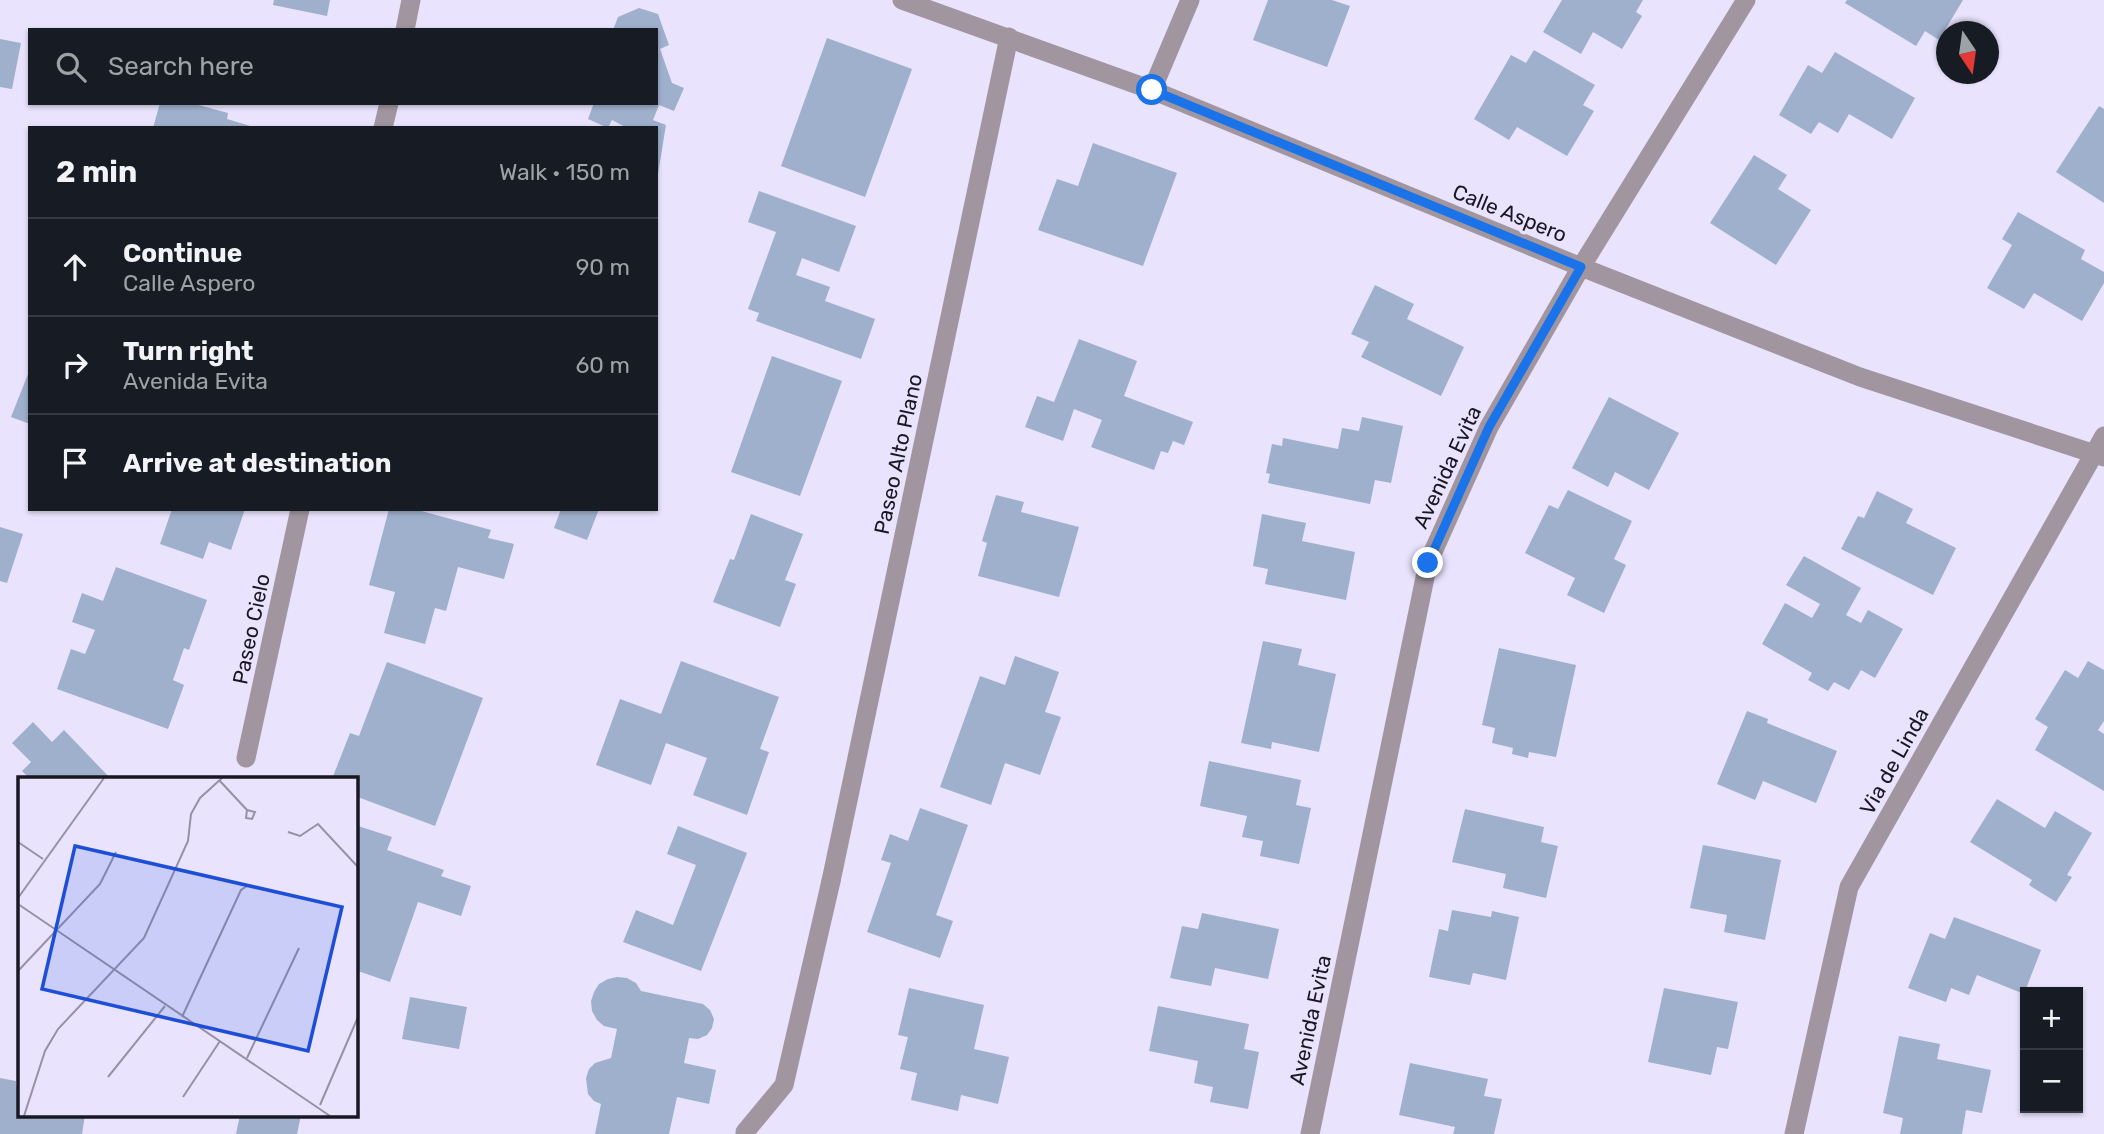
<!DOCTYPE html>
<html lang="en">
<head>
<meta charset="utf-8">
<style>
  :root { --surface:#171b24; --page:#20242c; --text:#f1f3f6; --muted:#9ea1a6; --line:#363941 }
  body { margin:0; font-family:Rubik,sans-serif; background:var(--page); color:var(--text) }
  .controls { position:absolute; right:21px; bottom:21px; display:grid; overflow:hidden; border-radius:0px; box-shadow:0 2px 5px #0004 }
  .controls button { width:63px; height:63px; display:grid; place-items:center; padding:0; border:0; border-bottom:2px solid var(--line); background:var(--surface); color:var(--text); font:35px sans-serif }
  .compass { position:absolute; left:1936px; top:21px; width:63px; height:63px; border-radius:50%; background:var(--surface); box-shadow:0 2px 5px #0004; rotate:167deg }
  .stop { position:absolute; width:21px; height:21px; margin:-16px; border:5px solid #1a73e8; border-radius:50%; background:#fff }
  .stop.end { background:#1a73e8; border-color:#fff; box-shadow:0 2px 7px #0008 }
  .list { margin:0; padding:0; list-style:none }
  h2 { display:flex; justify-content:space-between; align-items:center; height:91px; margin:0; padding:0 28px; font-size:30px }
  h2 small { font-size:23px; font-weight:400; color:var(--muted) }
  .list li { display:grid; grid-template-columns:46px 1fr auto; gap:21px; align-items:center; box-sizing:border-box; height:98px; padding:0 28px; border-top:2px solid var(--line) }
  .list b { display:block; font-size:26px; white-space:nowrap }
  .list p { margin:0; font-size:23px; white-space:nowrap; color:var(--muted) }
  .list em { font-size:23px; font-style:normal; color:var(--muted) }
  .icon { flex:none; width:38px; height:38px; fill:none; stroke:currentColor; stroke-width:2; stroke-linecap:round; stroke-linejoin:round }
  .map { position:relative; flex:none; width:2104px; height:1134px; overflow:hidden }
  .search { position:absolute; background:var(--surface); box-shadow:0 2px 5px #0004; left:28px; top:28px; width:630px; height:77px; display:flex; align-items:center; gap:18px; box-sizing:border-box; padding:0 24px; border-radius:0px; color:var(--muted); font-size:26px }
  .panel { position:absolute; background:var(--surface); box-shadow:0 2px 5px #0004; left:28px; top:126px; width:630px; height:385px; border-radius:0px }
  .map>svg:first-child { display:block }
  .building { fill:#9fb0cd }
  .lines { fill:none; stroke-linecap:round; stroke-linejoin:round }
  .service { stroke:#a1959f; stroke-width:19 }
  .minor { stroke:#a1959f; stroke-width:19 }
  .tertiary { stroke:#a1959f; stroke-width:19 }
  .route { stroke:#1a73e8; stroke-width:9 }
  .labels { text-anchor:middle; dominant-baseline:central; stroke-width:7; stroke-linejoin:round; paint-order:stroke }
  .street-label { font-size:21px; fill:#191722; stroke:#e9e3fd }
  .inset-road { fill:none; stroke:#9691a5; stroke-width:2 }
  .view { fill:#1d4ed8; fill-opacity:0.15; stroke:#1d4ed8; stroke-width:3.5 }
  .inset-edge { fill:none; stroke:#191722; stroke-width:3.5 }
</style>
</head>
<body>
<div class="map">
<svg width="2104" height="1134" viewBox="0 0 2104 1134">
  <rect width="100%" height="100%" fill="#e9e3fd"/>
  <g class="building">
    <path d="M274,0H330L327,16L273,5Z"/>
    <path d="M1268,0H1332L1350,6L1327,67L1253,40Z"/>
    <path d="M1562,0H1643L1636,12L1642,16L1622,49L1593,32L1581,54L1543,32Z"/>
    <path d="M1847,0H1963L1939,40L1925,31L1916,46L1845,3Z"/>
    <path d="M639,8L658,14L669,45L660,49L672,83L684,88L674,111L659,105L653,120L666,125L658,174L656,128H627L612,120L608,128L588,119L594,103H656V30H613L618,17Z"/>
    <path d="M827,38L912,69L865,197L781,166Z"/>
    <path d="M0,39L21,43L12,89L0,87Z"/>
    <path d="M1534,50L1595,85L1583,105L1594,111L1567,156L1517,127L1509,140L1474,119L1511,55L1526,63Z"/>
    <path d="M1835,52L1915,98L1892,139L1849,114L1838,133L1819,122L1811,134L1779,115L1808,65L1822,73Z"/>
    <path d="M160,103H191L228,113L227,119L257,128H153Z"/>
    <path d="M2099,106L2104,109V203L2056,172Z"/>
    <path d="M1093,143L1177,173L1143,266L1038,230L1057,179L1078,186Z"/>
    <path d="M1754,155L1787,175L1778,189L1811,210L1776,265L1710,223Z"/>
    <path d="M759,191L856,226L839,272L802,258L796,275L830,287L825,301L875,319L861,359L756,321L759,313L748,309L776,232L748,222Z"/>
    <path d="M2018,212L2085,250L2081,259L2104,272V283L2082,321L2034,293L2024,309L1987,288L2012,245L2002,239Z"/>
    <path d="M1375,285L1414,304L1407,319L1464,347L1441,396L1361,357L1369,342L1351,334Z"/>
    <path d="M1079,339L1137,361L1124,396L1193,422L1184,445L1173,441L1168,453L1161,451L1154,470L1091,447L1102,420L1074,409L1063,441L1025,427L1037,396L1054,402Z"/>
    <path d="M772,356L842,381L800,496L731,472Z"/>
    <path d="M30,369V424L11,417Z"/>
    <path d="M1609,397L1679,433L1649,490L1615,472L1608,487L1572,468Z"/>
    <path d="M1362,417L1403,426L1391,483L1375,480L1370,504L1268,483L1270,474L1266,473L1272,444L1282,446L1283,438L1338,449L1342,428L1359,431Z"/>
    <path d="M1568,490L1632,521L1614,559L1626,565L1604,613L1567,595L1575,578L1525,553L1549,505L1558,509Z"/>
    <path d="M1877,491L1913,509L1906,523L1956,548L1933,595L1841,549L1858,516L1864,518Z"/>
    <path d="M996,495L1024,502L1021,512L1079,527L1059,597L978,576L987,543L982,541Z"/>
    <path d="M172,509H245L231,550L209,542L203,559L160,544Z"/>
    <path d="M389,509H414L491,530L488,538L514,544L504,579L458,567L446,611L435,608L425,644L384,633L395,592L369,585Z"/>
    <path d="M561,509H599L587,540L554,528Z"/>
    <path d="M751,514L803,534L785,580L796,584L780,627L713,602L730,559L734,560Z"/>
    <path d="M1262,514L1306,523L1302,541L1355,552L1346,600L1265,584L1268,569L1253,566Z"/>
    <path d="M0,527L23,534L7,583L0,581Z"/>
    <path d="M1804,556L1861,588L1846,615L1861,623L1868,610L1903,629L1875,678L1861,670L1849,690L1834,682L1828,691L1808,680L1812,673L1762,644L1785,603L1812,618L1820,604L1786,585Z"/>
    <path d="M116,567L207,600L189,650L184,648L173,680L184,685L168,729L57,689L71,649L85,654L95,630L72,622L82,593L103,601Z"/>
    <path d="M1263,641L1302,649L1298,665L1336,674L1319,752L1272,742L1271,749L1241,743Z"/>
    <path d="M1499,648L1576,665L1556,757L1529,752L1528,758L1512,754L1513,748L1492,743L1495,728L1482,725Z"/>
    <path d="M1015,656L1059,672L1045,712L1061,717L1040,775L1005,763L991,805L940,787L980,676L1005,685Z"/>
    <path d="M681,661L779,697L760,749L769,752L747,815L693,795L707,758L666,743L651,785L596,765L620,699L661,714Z"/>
    <path d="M2088,661L2104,670V721L2098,730L2104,734V791L2035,750L2048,727L2035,719L2065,670L2078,678Z"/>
    <path d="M387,662L483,698L435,826L355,796V779H332L350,733L359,736Z"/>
    <path d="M1747,711L1768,719L1767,723L1837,751L1816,803L1763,781L1755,800L1717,784Z"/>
    <path d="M33,722L52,742L64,730L111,779H30L22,771L31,762L12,743Z"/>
    <path d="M1209,761L1301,780L1296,805L1311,808L1299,864L1260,856L1263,841L1242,837L1247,816L1200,806Z"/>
    <path d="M1997,799L2045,828L2055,811L2092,833L2067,875L2072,877L2056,902L2029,885L2032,880L1970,842Z"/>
    <path d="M920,808L968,825L936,915L953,921L940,958L867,932L891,863L881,860L890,834L908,841Z"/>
    <path d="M1465,809L1544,827L1541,842L1558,846L1546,898L1503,888L1506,874L1452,862Z"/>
    <path d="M355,825L392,837L387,850L444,870L441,876L471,886L461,916L418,902L390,982L355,970Z"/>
    <path d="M678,826L747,853L701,971L623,942L636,910L673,925L696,865L667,854Z"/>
    <path d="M1703,845L1781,860L1765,940L1724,932L1727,915L1690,908Z"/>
    <path d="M1452,910L1491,917L1492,911L1519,917L1506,980L1473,973L1470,985L1429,977L1439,929L1448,931Z"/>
    <path d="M1202,913L1279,929L1268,979L1215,968L1211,986L1170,978L1182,926L1198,929Z"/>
    <path d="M1954,917L2041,950L2024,994L1977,975L1969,995L1951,988L1946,1002L1908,988L1930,933L1945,939Z"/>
    <path d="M617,977L627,978L636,983L641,991L703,1004L710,1010L714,1019L712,1028L707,1035L698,1039L689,1038L684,1063L716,1070L709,1104L677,1097L669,1134H595L601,1104L594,1101L588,1094L586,1078L589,1069L595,1063L611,1058L617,1029L604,1026L597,1020L592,1011L591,1001L594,992L599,984L608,979Z"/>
    <path d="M909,988L984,1005L974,1049L1009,1057L998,1104L961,1095L958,1111L911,1100L917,1073L900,1069L908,1037L898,1035Z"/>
    <path d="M1664,988L1738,1002L1728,1049L1717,1047L1711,1075L1648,1062Z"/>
    <path d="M410,997L467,1007L459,1049L402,1039Z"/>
    <path d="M1158,1006L1249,1024L1244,1049L1259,1052L1248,1109L1210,1102L1213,1087L1194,1083L1198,1061L1149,1051Z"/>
    <path d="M1899,1036L1940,1044L1937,1059L1991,1070L1982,1113L1966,1110L1962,1134H1900L1903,1118L1883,1113Z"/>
    <path d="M1410,1063L1488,1079L1484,1096L1502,1099L1494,1134H1453L1455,1127L1399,1115Z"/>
    <path d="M0,1078L16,1081V1086H19V1115H85L82,1134H0Z"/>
    <path d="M240,1115H301L297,1134H236Z"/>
  </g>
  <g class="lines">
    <path class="service" d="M745,1132L784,1085L831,881"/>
    <g class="minor">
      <path d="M405,30L411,0"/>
      <path d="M1152,90L1190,0"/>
      <path d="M383,128L389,103"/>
      <path d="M246,758L300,509"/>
      <path d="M831,881L1009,37"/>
      <path d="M1310,1134L1428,563L1489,427L1581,267L1746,0"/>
      <path d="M1794,1134L1849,887L2104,436"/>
    </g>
    <path class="tertiary" d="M902,0L1152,90L1581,267L1860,377L2104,457"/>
  </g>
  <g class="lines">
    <path class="route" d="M1152,90L1581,267L1489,427L1428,563"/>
  </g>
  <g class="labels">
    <g class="street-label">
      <text transform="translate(1510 213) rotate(22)">Calle Aspero</text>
      <text transform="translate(898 454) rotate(-78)">Paseo Alto Plano</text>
      <text transform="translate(1447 467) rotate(-65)">Avenida Evita</text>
      <text transform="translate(251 629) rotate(-78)">Paseo Cielo</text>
      <text transform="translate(1894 761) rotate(-61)">Via de Linda</text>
      <text transform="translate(1310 1020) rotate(-78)">Avenida Evita</text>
    </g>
  </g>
  <g transform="translate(18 777)">
    <rect width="340" height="340" fill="#e9e3fd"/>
    <path class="inset-road" d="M201,3L229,33L237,35L234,42L228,41L229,33M270,55L282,59L300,47L340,90M0,65L25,82M0,121L86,1M0,127L312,339M0,194L82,107L98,75M164,240L223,113L229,109M229,281L281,171M90,300L147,229M165,320L202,264M302,328L340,240M6,339L27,274L40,252L126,161L170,64L173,37L182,21L204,1"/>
    <path class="view" d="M57,69L324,130L290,274L24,212Z"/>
    <rect width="340" height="340" class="inset-edge"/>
  </g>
</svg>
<div class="controls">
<button>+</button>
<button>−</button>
</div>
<svg class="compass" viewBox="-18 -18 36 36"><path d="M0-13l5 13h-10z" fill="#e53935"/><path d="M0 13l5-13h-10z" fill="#9ea1a6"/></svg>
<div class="stop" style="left:1152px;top:90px"></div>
<div class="stop end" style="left:1428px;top:563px"></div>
<div class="search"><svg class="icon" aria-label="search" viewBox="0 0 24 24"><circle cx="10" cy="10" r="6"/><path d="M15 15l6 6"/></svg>Search here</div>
<section class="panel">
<h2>2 min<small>Walk · 150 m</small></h2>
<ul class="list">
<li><svg class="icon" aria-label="ahead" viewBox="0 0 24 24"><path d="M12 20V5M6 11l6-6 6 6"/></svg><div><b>Continue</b><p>Calle Aspero</p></div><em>90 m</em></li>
<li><svg class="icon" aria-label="right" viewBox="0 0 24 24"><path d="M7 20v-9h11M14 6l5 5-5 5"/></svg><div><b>Turn right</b><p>Avenida Evita</p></div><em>60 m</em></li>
<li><svg class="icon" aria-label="arrive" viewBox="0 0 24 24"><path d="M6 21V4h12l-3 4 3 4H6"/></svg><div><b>Arrive at destination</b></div></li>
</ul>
</section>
</div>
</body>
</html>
